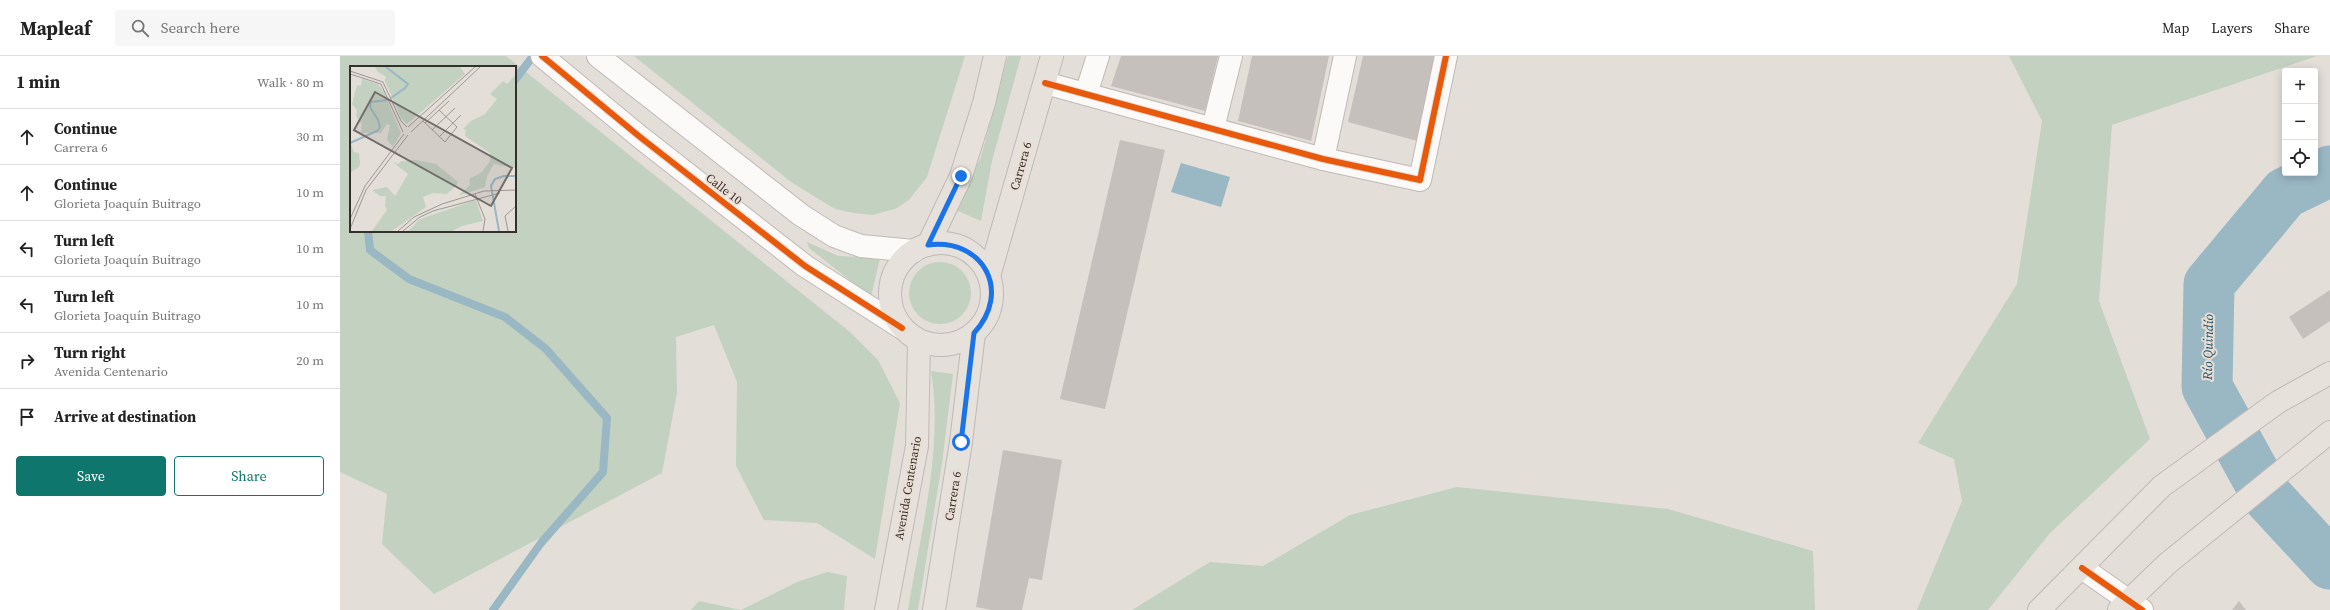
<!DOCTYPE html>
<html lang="en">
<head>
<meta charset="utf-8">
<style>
  :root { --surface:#fff; --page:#f6f6f6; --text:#222; --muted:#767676; --line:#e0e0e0; --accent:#0f766e }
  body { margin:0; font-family:"Source Serif 4",serif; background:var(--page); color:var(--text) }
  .controls { position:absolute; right:12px; top:12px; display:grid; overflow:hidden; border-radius:4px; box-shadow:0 2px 10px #0003 }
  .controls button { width:36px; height:36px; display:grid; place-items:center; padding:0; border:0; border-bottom:1px solid var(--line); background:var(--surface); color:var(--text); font:20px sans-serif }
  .stop { position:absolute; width:12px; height:12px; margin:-9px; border:3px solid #1a73e8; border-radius:50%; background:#fff }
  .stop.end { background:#1a73e8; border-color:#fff; box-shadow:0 1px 4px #0008 }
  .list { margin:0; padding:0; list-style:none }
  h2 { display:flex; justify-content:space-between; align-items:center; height:52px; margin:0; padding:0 16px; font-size:17px }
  h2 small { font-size:13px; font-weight:400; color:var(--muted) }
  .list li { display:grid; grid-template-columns:26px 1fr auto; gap:12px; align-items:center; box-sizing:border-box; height:56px; padding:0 16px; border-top:1px solid var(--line) }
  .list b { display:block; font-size:15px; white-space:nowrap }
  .list p { margin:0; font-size:13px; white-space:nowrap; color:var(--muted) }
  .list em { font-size:13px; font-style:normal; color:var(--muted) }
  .actions { display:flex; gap:8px; padding:12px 16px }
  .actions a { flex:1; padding:9px 0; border:1px solid var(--accent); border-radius:4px; text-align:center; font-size:14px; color:var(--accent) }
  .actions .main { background:var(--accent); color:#fff }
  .icon { flex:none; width:22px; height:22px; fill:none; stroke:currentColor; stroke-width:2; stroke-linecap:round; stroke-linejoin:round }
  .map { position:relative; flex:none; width:1990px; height:554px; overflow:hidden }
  header { display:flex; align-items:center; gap:24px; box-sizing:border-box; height:56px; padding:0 20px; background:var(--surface); border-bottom:1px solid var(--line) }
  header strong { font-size:19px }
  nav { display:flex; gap:22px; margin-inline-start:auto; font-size:14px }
  .search { width:280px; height:36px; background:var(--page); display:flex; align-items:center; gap:10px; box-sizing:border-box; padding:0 14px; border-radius:4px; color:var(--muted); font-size:15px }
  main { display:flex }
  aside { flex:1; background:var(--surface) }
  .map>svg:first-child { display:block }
  .green { fill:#c2d1c0; fill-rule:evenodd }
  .water { fill:#9ab7c4 }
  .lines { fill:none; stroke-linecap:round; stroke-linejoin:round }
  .stream { stroke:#9ab7c4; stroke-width:8 }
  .river { stroke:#9ab7c4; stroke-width:51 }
  .building { fill:#c5c0bc }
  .minor-casing { stroke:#bfbab5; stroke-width:24 }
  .major-casing { stroke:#bebab8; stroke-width:24 }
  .minor { stroke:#fbfaf9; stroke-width:22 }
  .major { stroke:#e6e1db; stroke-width:22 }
  .cycleway-casing { stroke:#e9ddd4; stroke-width:8 }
  .cycleway { stroke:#e8590c; stroke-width:6 }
  .route { stroke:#1a73e8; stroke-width:5 }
  .labels { text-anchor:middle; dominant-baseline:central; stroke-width:4; stroke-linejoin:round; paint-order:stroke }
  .street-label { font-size:12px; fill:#34302c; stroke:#e9ddd4 }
  .water-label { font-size:13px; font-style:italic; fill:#195168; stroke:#e9ddd4 }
  .inset-river { fill:none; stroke:#9ab7c4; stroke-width:2 }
  .inset-road { fill:none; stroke:#9e9894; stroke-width:1 }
  .view { fill:#726d69; fill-opacity:0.15; stroke:#726d69; stroke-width:2 }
  .inset-edge { fill:none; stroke:#34302c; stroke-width:2 }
</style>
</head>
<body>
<header>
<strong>Mapleaf</strong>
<div class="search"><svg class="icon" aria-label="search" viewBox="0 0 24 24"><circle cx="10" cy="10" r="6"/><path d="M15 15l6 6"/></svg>Search here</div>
<nav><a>Map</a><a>Layers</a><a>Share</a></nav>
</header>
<main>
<aside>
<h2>1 min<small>Walk · 80 m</small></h2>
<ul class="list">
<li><svg class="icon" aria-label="ahead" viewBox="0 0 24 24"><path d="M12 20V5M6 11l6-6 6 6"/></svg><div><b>Continue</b><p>Carrera 6</p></div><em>30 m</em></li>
<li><svg class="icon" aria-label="ahead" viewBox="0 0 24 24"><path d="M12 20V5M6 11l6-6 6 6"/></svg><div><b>Continue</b><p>Glorieta Joaquín Buitrago</p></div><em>10 m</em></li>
<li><svg class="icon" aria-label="left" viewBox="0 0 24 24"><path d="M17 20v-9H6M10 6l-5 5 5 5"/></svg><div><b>Turn left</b><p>Glorieta Joaquín Buitrago</p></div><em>10 m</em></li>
<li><svg class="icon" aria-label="left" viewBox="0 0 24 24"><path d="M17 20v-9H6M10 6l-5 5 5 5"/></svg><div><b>Turn left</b><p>Glorieta Joaquín Buitrago</p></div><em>10 m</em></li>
<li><svg class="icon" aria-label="right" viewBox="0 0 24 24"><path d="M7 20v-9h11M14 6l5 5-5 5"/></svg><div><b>Turn right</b><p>Avenida Centenario</p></div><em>20 m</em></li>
<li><svg class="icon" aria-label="arrive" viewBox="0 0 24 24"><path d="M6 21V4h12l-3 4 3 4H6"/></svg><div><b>Arrive at destination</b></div></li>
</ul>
<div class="actions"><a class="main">Save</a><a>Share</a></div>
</aside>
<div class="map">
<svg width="1990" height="554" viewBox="0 0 1990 554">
  <rect width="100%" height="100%" fill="#e4ded9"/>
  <g class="green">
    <path d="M0,0H166L510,276L538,304L560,347L535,503L477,467L424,464L396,410L397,326L374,269L336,281L337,337L322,417L94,538L42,488L47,438L0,416ZM11,11H175V175H11Z"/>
    <path d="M294,0H625L587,121L569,144L555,153L532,159L514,157L495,153L451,126Z"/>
    <path d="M668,0H681L652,105L641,165L616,154L641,101Z"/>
    <path d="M1669,0H1977L1772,69L1759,245L1810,383L1710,477L1648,554H1577L1622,445L1614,403L1578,387L1677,228L1702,65Z"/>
    <path d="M467,186L498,200L540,202L531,241L469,192Z"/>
    <circle cx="600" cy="237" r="31"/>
    <path d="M591,315L613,318L602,407L578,554H568C580,479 604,391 591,315Z"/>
    <path d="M1117,431L1328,453L1473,495L1475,554H792L870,506L923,510L1010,459Z"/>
    <path d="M487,516L507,520L504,554H351L359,545L401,554L457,526Z"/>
  </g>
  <path class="water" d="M841,107L890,121L881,151L831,136Z"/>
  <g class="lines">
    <g class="stream">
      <path d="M175,24L193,0"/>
      <path d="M28,175L30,194L69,223L165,261L206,293L267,362L263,416L201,487L153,554"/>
    </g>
    <path class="river" d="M1990,115L1945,137L1869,228L1867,331L1927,440L1990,508"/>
  </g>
  <g class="building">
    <path d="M781,0H878L865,55L771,30Z"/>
    <path d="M912,0H989L971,85L898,65Z"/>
    <path d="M1023,0H1099L1081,86L1008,66Z"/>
    <path d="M780,84L825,94L765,353L720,343Z"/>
    <path d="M1990,234V265L1963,283L1949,261Z"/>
    <path d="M663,394L722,404L702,524L689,522L682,554H651L636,551Z"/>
    <path d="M1899,545L1906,554H1892Z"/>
  </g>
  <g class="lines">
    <defs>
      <g id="minor">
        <path d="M202,0L300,81L465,210L562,272"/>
        <path d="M258,0L461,159L494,180L521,190L574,195"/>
        <path d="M705,27L983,103L1080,124L1106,0"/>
        <path d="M746,38L758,0"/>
        <path d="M873,72L891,0"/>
        <path d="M983,103L1005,0"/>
        <path d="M1742,512L1802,554"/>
      </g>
      <g id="major">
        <circle cx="601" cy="238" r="51"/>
        <path d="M588,189L621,120L644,47L655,0"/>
        <path d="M649,220L712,0"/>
        <path d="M546,554L577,390L579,285"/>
        <path d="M594,554L621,386L634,277"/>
        <path d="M1699,554L1822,430L1938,346L1990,317"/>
        <path d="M1779,554L1828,507L1990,376"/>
      </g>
    </defs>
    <use href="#minor" class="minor-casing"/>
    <use href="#major" class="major-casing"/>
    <use href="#minor" class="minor"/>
    <use href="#major" class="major"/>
    <defs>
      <g id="cycleway">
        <path d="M202,0L300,81L465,210L562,272"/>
        <path d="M705,27L983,103L1080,124L1106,0"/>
        <path d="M1742,512L1802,554"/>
      </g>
    </defs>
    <use href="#cycleway" class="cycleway-casing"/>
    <use href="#cycleway" class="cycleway"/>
  </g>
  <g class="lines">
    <path class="route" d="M621,120L588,189C644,182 672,236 634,277L621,386"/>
  </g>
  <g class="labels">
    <g class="street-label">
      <text transform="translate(681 110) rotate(-74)">Carrera 6</text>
      <text transform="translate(384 133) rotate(38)">Calle 10</text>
      <text transform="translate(568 432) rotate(-80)">Avenida Centenario</text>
      <text transform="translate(613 440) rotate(-81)">Carrera 6</text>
    </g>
    <g class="water-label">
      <text transform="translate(1868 291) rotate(-89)">Río Quindío</text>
    </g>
  </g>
  <g transform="translate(10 10)">
    <rect width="166" height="166" fill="#e4ded9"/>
    <path d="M25,1H110L115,8L57,58L51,52L35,15L36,11L28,6ZM166,8V102L144,98L137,110L135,121L108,130L120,119L119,113L132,106L140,95V87L115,70L116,64L113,63L121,55L135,48L147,33L140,28L153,15L157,18ZM12,13L28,18L33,24L51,67L43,81L37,74L40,59L37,58L31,67H11L12,58L6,50L7,44L2,38L7,19L11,20ZM0,76L4,86L9,87L10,97L9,101L1,106L0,111ZM66,94L86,98L108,116L106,120L97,128L83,127L73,131L76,141L42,165H22L37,144L35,140L36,130H30L22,124L37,121L45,130L58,108L43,96L48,98L51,95ZM126,134L133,155L112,160L103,165H58L70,153Z" fill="#c2d1c0"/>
    <path class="inset-river" d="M36,1L58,18L55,22L41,32M0,77L27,65L30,61L28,54L20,41L21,36L38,34M149,165L141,120L145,113L154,110H166"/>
    <path class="inset-road" d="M0,5L33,16L51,55L57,61M0,8L31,18L53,66M73,55L95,76L107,61L89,44M75,57L99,35M58,61L125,1M82,64L105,42M61,66L130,1M89,71L111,49M125,128L135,153L133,165M0,153L15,120L54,68M0,163L16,124L58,69M48,165L64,151L92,138L134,125L166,124M53,165L70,151L83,145L150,127M158,165L155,150L166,140"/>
    <path class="view" d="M25,26L162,102L141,140L4,64Z"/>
    <rect width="166" height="166" class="inset-edge"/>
  </g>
</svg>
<div class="controls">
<button>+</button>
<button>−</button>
<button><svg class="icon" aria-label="locate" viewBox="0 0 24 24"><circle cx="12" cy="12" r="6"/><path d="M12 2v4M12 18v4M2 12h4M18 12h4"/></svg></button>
</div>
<div class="stop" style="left:621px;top:386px"></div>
<div class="stop end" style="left:621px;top:120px"></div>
</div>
</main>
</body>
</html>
